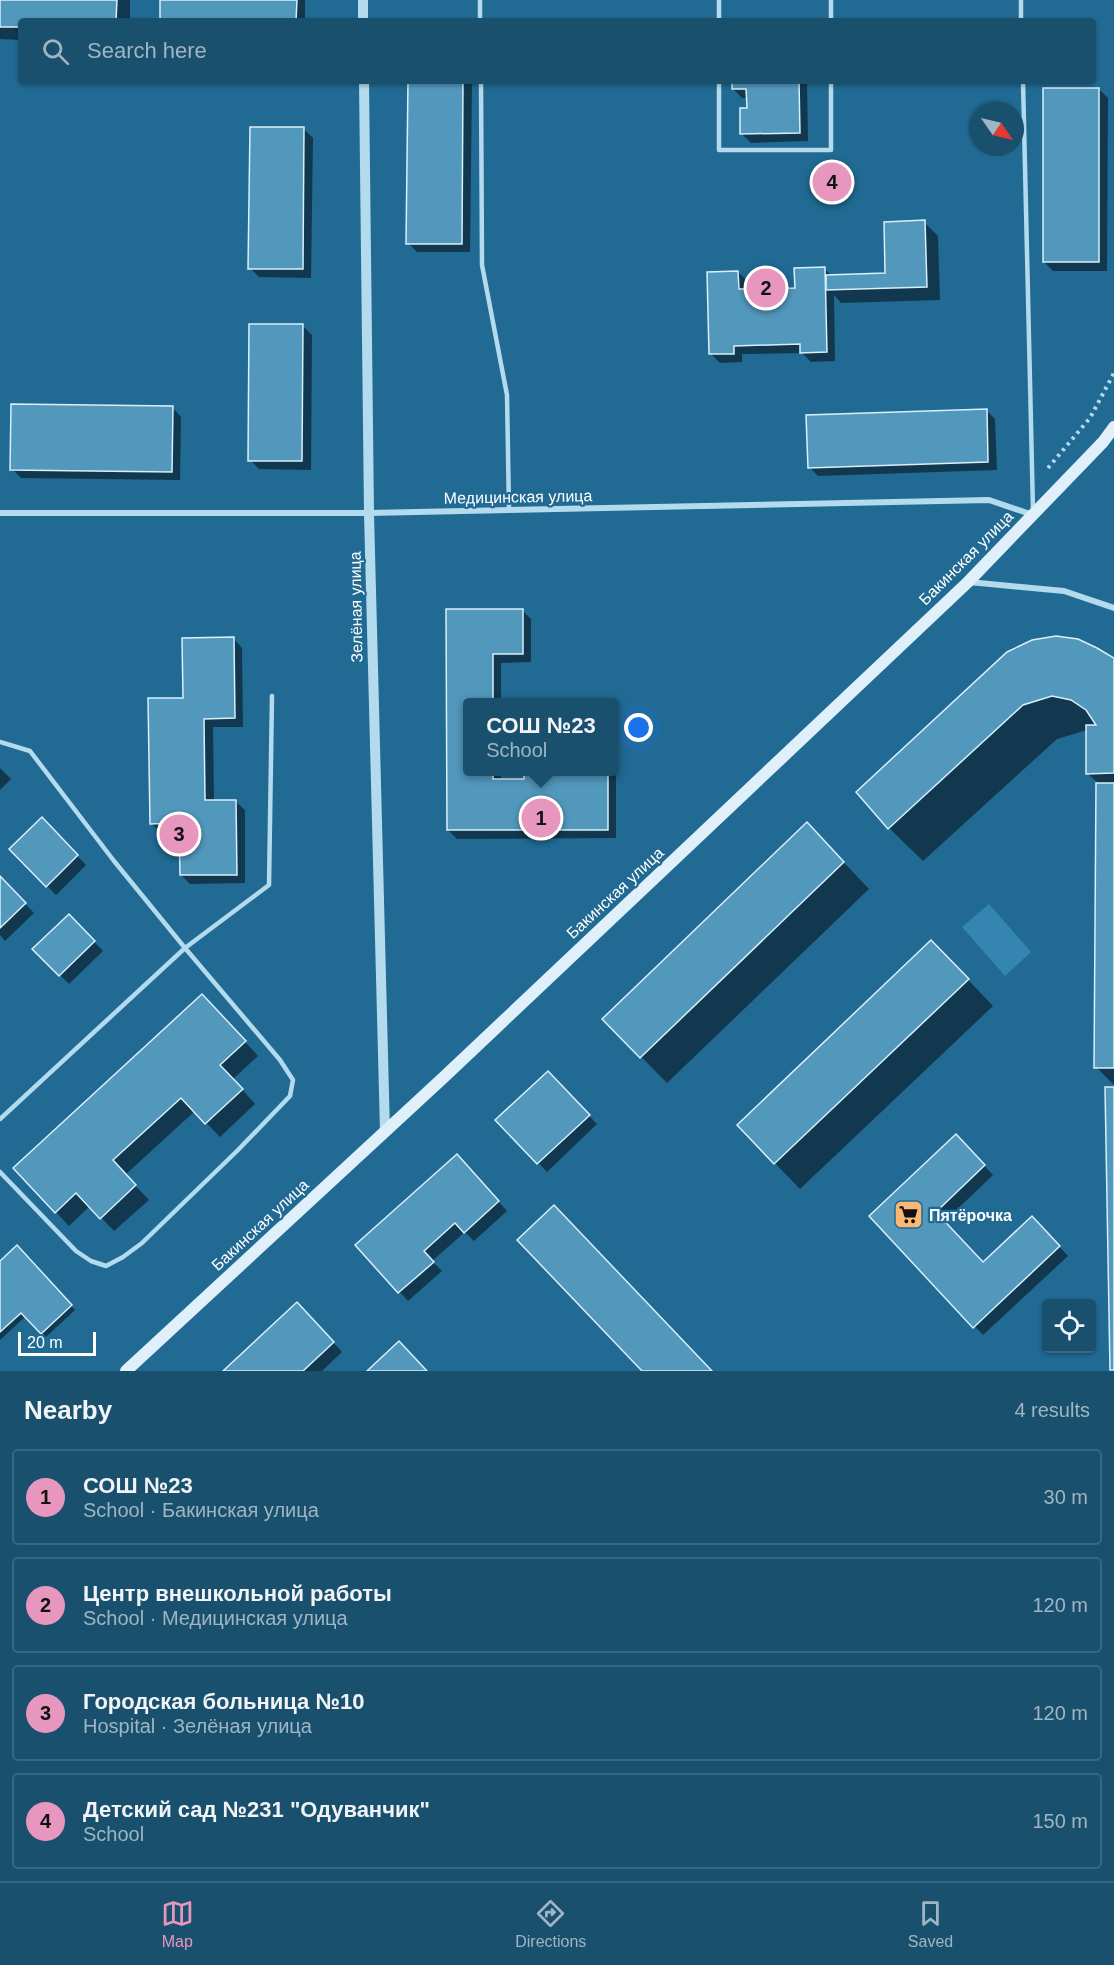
<!DOCTYPE html>
<html lang="en">
<head>
<meta charset="utf-8">
<style>
  :root { --surface:#19506e; --page:#225773; --text:#f1f3f6; --muted:#9fb5c2; --line:#376781; --accent:#e797bd }
  body { margin:0; font-family:Arial,sans-serif; background:var(--page); color:var(--text) }
  .controls { position:absolute; right:18px; bottom:18px; display:grid; overflow:hidden; border-radius:6px; box-shadow:0 2px 4px #0004 }
  .controls button { width:54px; height:54px; display:grid; place-items:center; padding:0; border:0; border-bottom:2px solid var(--line); background:var(--surface); color:var(--text); font:30px sans-serif }
  .compass { position:absolute; left:970px; top:102px; width:54px; height:54px; border-radius:50%; background:var(--surface); box-shadow:0 2px 4px #0004; rotate:124deg }
  .scale { position:absolute; left:18px; bottom:15px; width:78px; box-sizing:border-box; padding-left:6px; border:3px solid #fff; border-top:0; font-size:16px; line-height:21px; white-space:nowrap; color:#fff; -webkit-text-stroke:4px #216a93; paint-order:stroke }
  .you { position:absolute; left:639px; top:728px; width:21px; height:21px; margin:-15px; border:4px solid #fff; border-radius:50%; background:#1a73e8; box-shadow:0 0 0 9px #1a73e833 }
  .badge { display:grid; place-items:center; width:39px; height:39px; border-radius:50%; background:var(--accent); color:#111; font-size:20px; font-weight:700 }
  .pin { position:absolute; translate:-50% -50%; border:3px solid #fff; box-shadow:0 2px 6px #0006 }
  .popup { position:absolute; left:463px; top:698px; width:156px; height:78px; box-sizing:border-box; display:grid; place-content:center; border-radius:6px; background:var(--surface); filter:drop-shadow(0 2px 4px #0005); font-size:20px; white-space:nowrap; color:var(--muted) }
  .popup b { font-size:22px; color:var(--text) }
  .popup::after { content:''; position:absolute; left:50%; top:100%; margin-left:-12px; border:12px solid transparent; border-top-color:var(--surface) }
  .list { margin:0; padding:0; list-style:none }
  h2 { display:flex; justify-content:space-between; align-items:center; height:78px; margin:0; padding:0 24px; font-size:26px }
  h2 small { font-size:20px; font-weight:400; color:var(--muted) }
  .list li { display:grid; grid-template-columns:39px 1fr auto; gap:18px; align-items:center; box-sizing:border-box; height:96px; margin:0 12px 12px; padding:0 12px; border:2px solid var(--line); border-radius:6px }
  .list b { display:block; font-size:22px; white-space:nowrap }
  .list p { margin:0; font-size:20px; white-space:nowrap; color:var(--muted) }
  .list em { font-size:20px; font-style:normal; color:var(--muted) }
  .icon { flex:none; width:33px; height:33px; fill:none; stroke:currentColor; stroke-width:2; stroke-linecap:round; stroke-linejoin:round }
  .map { position:relative; flex:none; width:1114px; height:1371px; overflow:hidden }
  .search { position:absolute; background:var(--surface); box-shadow:0 2px 4px #0004; left:18px; right:18px; top:18px; height:66px; display:flex; align-items:center; gap:15px; box-sizing:border-box; padding:0 21px; border-radius:6px; color:var(--muted); font-size:22px }
  .sheet { height:510px; background:var(--surface) }
  nav { display:flex; justify-content:space-around; align-items:center; box-sizing:border-box; height:84px; border-top:2px solid var(--line); background:var(--surface); font-size:16px; color:var(--muted) }
  nav a { display:grid; justify-items:center; gap:3px }
  nav .on { color:var(--accent) }
  .map>svg:first-child { display:block }
  .green { fill:#3486b0 }
  .shadow { fill:#0007 }
  .building { fill:#5298bd; stroke:#d9effa; stroke-width:1.5 }
  .lines { fill:none; stroke-linecap:round; stroke-linejoin:round }
  .path { stroke:#b3daed; stroke-width:4; stroke-dasharray:3 4.5; stroke-linecap:butt }
  .service { stroke:#b3daed; stroke-width:4.5 }
  .minor { stroke:#b3daed; stroke-width:6 }
  .tertiary { stroke:#b3daed; stroke-width:10 }
  .secondary { stroke:#dff0fa; stroke-width:12 }
  .labels { text-anchor:middle; dominant-baseline:central; stroke-width:4.5; stroke-linejoin:round; paint-order:stroke }
  .street-label { font-size:16px; fill:#fff; stroke:#216a93 }
  .poi-label { font-size:16px; font-weight:bold; fill:#fff; stroke:#216a93; text-anchor:start }
</style>
</head>
<body>
<div class="map">
<svg width="1114" height="1371" viewBox="0 0 1114 1371">
  <rect width="100%" height="100%" fill="#216a93"/>
  <path class="green" d="M989,904L1031,952L1005,976L962,927Z"/>
  <g class="shadow">
    <path d="M0,0H130V21H21V40L0,39Z"/>
    <path d="M162,0H305V21H161Z"/>
    <path d="M409,81H468L472,85L470,252H417L408,243Z"/>
    <path d="M733,81H807L808,141L751,143L742,134L748,110V98H742L733,89Z"/>
    <path d="M1099,89L1108,98L1107,271H1053L1044,262Z"/>
    <path d="M304,129L313,138L311,278L259,277L250,268Z"/>
    <path d="M924,222L938,236L940,300L841,303L834,295L835,361L811,362L802,353L742,354V362L720,363L711,354L738,272L747,281V290L796,289L824,268L832,276L887,274Z"/>
    <path d="M303,326L312,335L311,470L259,469L250,460Z"/>
    <path d="M172,407L181,417L180,480L21,478L12,469Z"/>
    <path d="M986,410L995,419L997,470L818,476L809,467Z"/>
    <path d="M522,610L531,619V662L501,663V702H468V772H501V780H525V772H613L616,775V838L457,839L448,830V611Z"/>
    <path d="M233,638L242,648L243,727H213L214,801H235L245,810V883L190,884L181,875V832H160L151,823L184,699Z"/>
    <path d="M1007,654L1114,660V1085L1096,1067L1098,783L1088,774L1087,730L1057,739L923,861L889,828Z"/>
    <path d="M0,768L11,779L0,790Z"/>
    <path d="M42,819L86,865L56,895L11,849Z"/>
    <path d="M832,850L869,889L667,1083L604,1019Z"/>
    <path d="M0,878L34,913L5,941L0,935Z"/>
    <path d="M69,916L103,951L69,984L34,949Z"/>
    <path d="M957,968L993,1006L800,1189L739,1126Z"/>
    <path d="M215,1009L258,1056L233,1079L255,1104L220,1137L195,1111L125,1175L149,1200L114,1231L90,1206L69,1226L56,1212Z"/>
    <path d="M548,1073L597,1124L547,1172L498,1120Z"/>
    <path d="M965,1145L993,1175L944,1222L983,1264L1041,1227L1068,1256L983,1335L871,1216Z"/>
    <path d="M466,1165L507,1211L474,1241L465,1232L432,1261L442,1271L408,1301L357,1245Z"/>
    <path d="M17,1247L75,1310L46,1337L26,1316L0,1340V1263Z"/>
    <path d="M306,1313L342,1352L322,1371H225Z"/>
  </g>
  <g class="building">
    <path d="M0,0H117L116,21H21V27H0Z"/>
    <path d="M160,0H297L296,21H160Z"/>
    <path d="M408,81H463L462,244H406Z"/>
    <path d="M732,81H799L800,133L740,134V108H747L746,89H732Z"/>
    <rect x="1043" y="88" width="56" height="174"/>
    <path d="M250,127H304L303,269H248Z"/>
    <path d="M925,220L927,287L826,290V275L885,273L884,222Z"/>
    <path d="M825,267L827,352L800,353V344L734,346V354H709L707,272L738,271L739,289L795,288L794,268Z"/>
    <path d="M249,324H303L302,461H248Z"/>
    <path d="M11,404L173,406L172,472L10,470Z"/>
    <path d="M987,409L988,462L808,468L806,415Z"/>
    <path d="M446,609H523V654H493V702H468V772H493V779H524V772H608V830H447Z"/>
    <path d="M1056,636L1078,639L1097,648L1114,658V773L1086,774V725H1096L1086,710L1071,700L1052,696L1023,705L888,829L856,792L1007,652L1032,640Z"/>
    <path d="M234,637L235,718L204,719L205,800H236L237,875H180L179,823L150,824L148,698H183L182,638Z"/>
    <path d="M1096,783H1114V1068H1094Z"/>
    <path d="M42,817L78,855L46,887L9,849Z"/>
    <path d="M807,822L844,862L640,1058L602,1019Z"/>
    <path d="M0,876L26,903L0,928Z"/>
    <path d="M69,914L95,941L59,976L32,949Z"/>
    <path d="M931,940L969,979L774,1164L737,1125Z"/>
    <path d="M202,994L246,1041L220,1065L243,1089L205,1124L181,1098L113,1160L136,1185L100,1219L76,1193L55,1213L13,1168Z"/>
    <path d="M548,1071L590,1115L537,1164L495,1120Z"/>
    <path d="M1105,1087H1114V1370H1110Z"/>
    <path d="M956,1134L985,1165L936,1212L983,1262L1032,1216L1060,1246L973,1328L869,1216Z"/>
    <path d="M457,1154L499,1201L464,1233L455,1223L424,1251L434,1262L398,1293L355,1245Z"/>
    <path d="M554,1205L712,1371H642L517,1240Z"/>
    <path d="M17,1245L72,1305L41,1334L21,1313L0,1332V1261Z"/>
    <path d="M297,1302L334,1342L303,1371H223Z"/>
    <path d="M399,1341L427,1371H367Z"/>
  </g>
  <g class="lines">
    <path class="path" d="M1048,468L1090,418L1114,373"/>
    <g class="service">
      <path d="M480,0V21"/>
      <path d="M719,0V21"/>
      <path d="M831,0V21"/>
      <path d="M1021,0V21"/>
      <path d="M481,81L482,265L507,395L509,510"/>
      <path d="M719,81V150H831V81"/>
      <path d="M1023,81L1033,510"/>
      <path d="M0,742L30,751L114,861L185,948L269,885L272,696"/>
      <path d="M0,1119L185,948L280,1060L293,1080L290,1096L238,1150L142,1243L123,1257L106,1266L91,1261L76,1251L0,1172"/>
    </g>
    <g class="minor">
      <path d="M0,513H369L989,500L1033,515"/>
      <path d="M969,582L1064,591L1114,608"/>
    </g>
    <g class="tertiary">
      <path d="M363,0V21"/>
      <path d="M364,81L369,513L385,1132"/>
    </g>
    <path class="secondary" d="M126,1371L444,1077L968,582L1103,442L1114,427"/>
  </g>
  <defs>
    <symbol id="supermarket-square" viewBox="-11 -11 22 22"><rect x="-9" y="-9" width="18" height="18" rx="4" fill="#fab874" stroke="#216a93"/><path d="M-6-5.5h2.5l.6 2H6L4.5 2H-2.5L-4.4-4H-6ZM-1.5 3.2a1.3 1.3 0 1 0 .1 0ZM3 3.2a1.3 1.3 0 1 0 .1 0Z" fill="#111"/></symbol>
  </defs>
  <g fill-rule="evenodd">
    <use href="#supermarket-square" x="892" y="1198" width="33" height="33"/>
  </g>
  <g class="labels">
    <g class="street-label">
      <text transform="translate(518 497) rotate(-1)">Медицинская улица</text>
      <text transform="translate(966 558) rotate(-45)">Бакинская улица</text>
      <text transform="translate(356 607) rotate(-91)">Зелёная улица</text>
      <text transform="translate(615 893) rotate(-43)">Бакинская улица</text>
      <text transform="translate(260 1225) rotate(-43)">Бакинская улица</text>
    </g>
    <g class="poi-label">
      <text x="929" y="1215">Пятёрочка</text>
    </g>
  </g>
</svg>
<div class="controls">
<button><svg class="icon" aria-label="locate" viewBox="0 0 24 24"><circle cx="12" cy="12" r="6"/><path d="M12 2v4M12 18v4M2 12h4M18 12h4"/></svg></button>
</div>
<svg class="compass" viewBox="-18 -18 36 36"><path d="M0-13l5 13h-10z" fill="#e53935"/><path d="M0 13l5-13h-10z" fill="#9fb5c2"/></svg>
<div class="scale">20 m</div>
<div class="you"></div>
<div class="pin badge" style="left:541px;top:818px">1</div>
<div class="popup"><b>СОШ №23</b>School</div>
<div class="pin badge" style="left:766px;top:288px">2</div>
<div class="pin badge" style="left:179px;top:834px">3</div>
<div class="pin badge" style="left:832px;top:182px">4</div>
<div class="search"><svg class="icon" aria-label="search" viewBox="0 0 24 24"><circle cx="10" cy="10" r="6"/><path d="M15 15l6 6"/></svg>Search here</div>
</div>
<section class="sheet">
<h2>Nearby<small>4 results</small></h2>
<ul class="list">
<li><span class="badge">1</span><div><b>СОШ №23</b><p>School · Бакинская улица</p></div><em>30 m</em></li>
<li><span class="badge">2</span><div><b>Центр внешкольной работы</b><p>School · Медицинская улица</p></div><em>120 m</em></li>
<li><span class="badge">3</span><div><b>Городская больница №10</b><p>Hospital · Зелёная улица</p></div><em>120 m</em></li>
<li><span class="badge">4</span><div><b>Детский сад №231 &quot;Одуванчик&quot;</b><p>School</p></div><em>150 m</em></li>
</ul>
</section>
<nav>
<a class="on"><svg class="icon" aria-label="map" viewBox="0 0 24 24"><path d="M3 6l6-2 6 2 6-2v14l-6 2-6-2-6 2zM9 4v14M15 6v14"/></svg>Map</a>
<a><svg class="icon" aria-label="directions" viewBox="0 0 24 24"><path d="M12 3l9 9-9 9-9-9zM9 14v-3h6M13 9l2 2-2 2"/></svg>Directions</a>
<a><svg class="icon" aria-label="saved" viewBox="0 0 24 24"><path d="M7 4h10v16l-5-4-5 4z"/></svg>Saved</a>
</nav>
</body>
</html>
